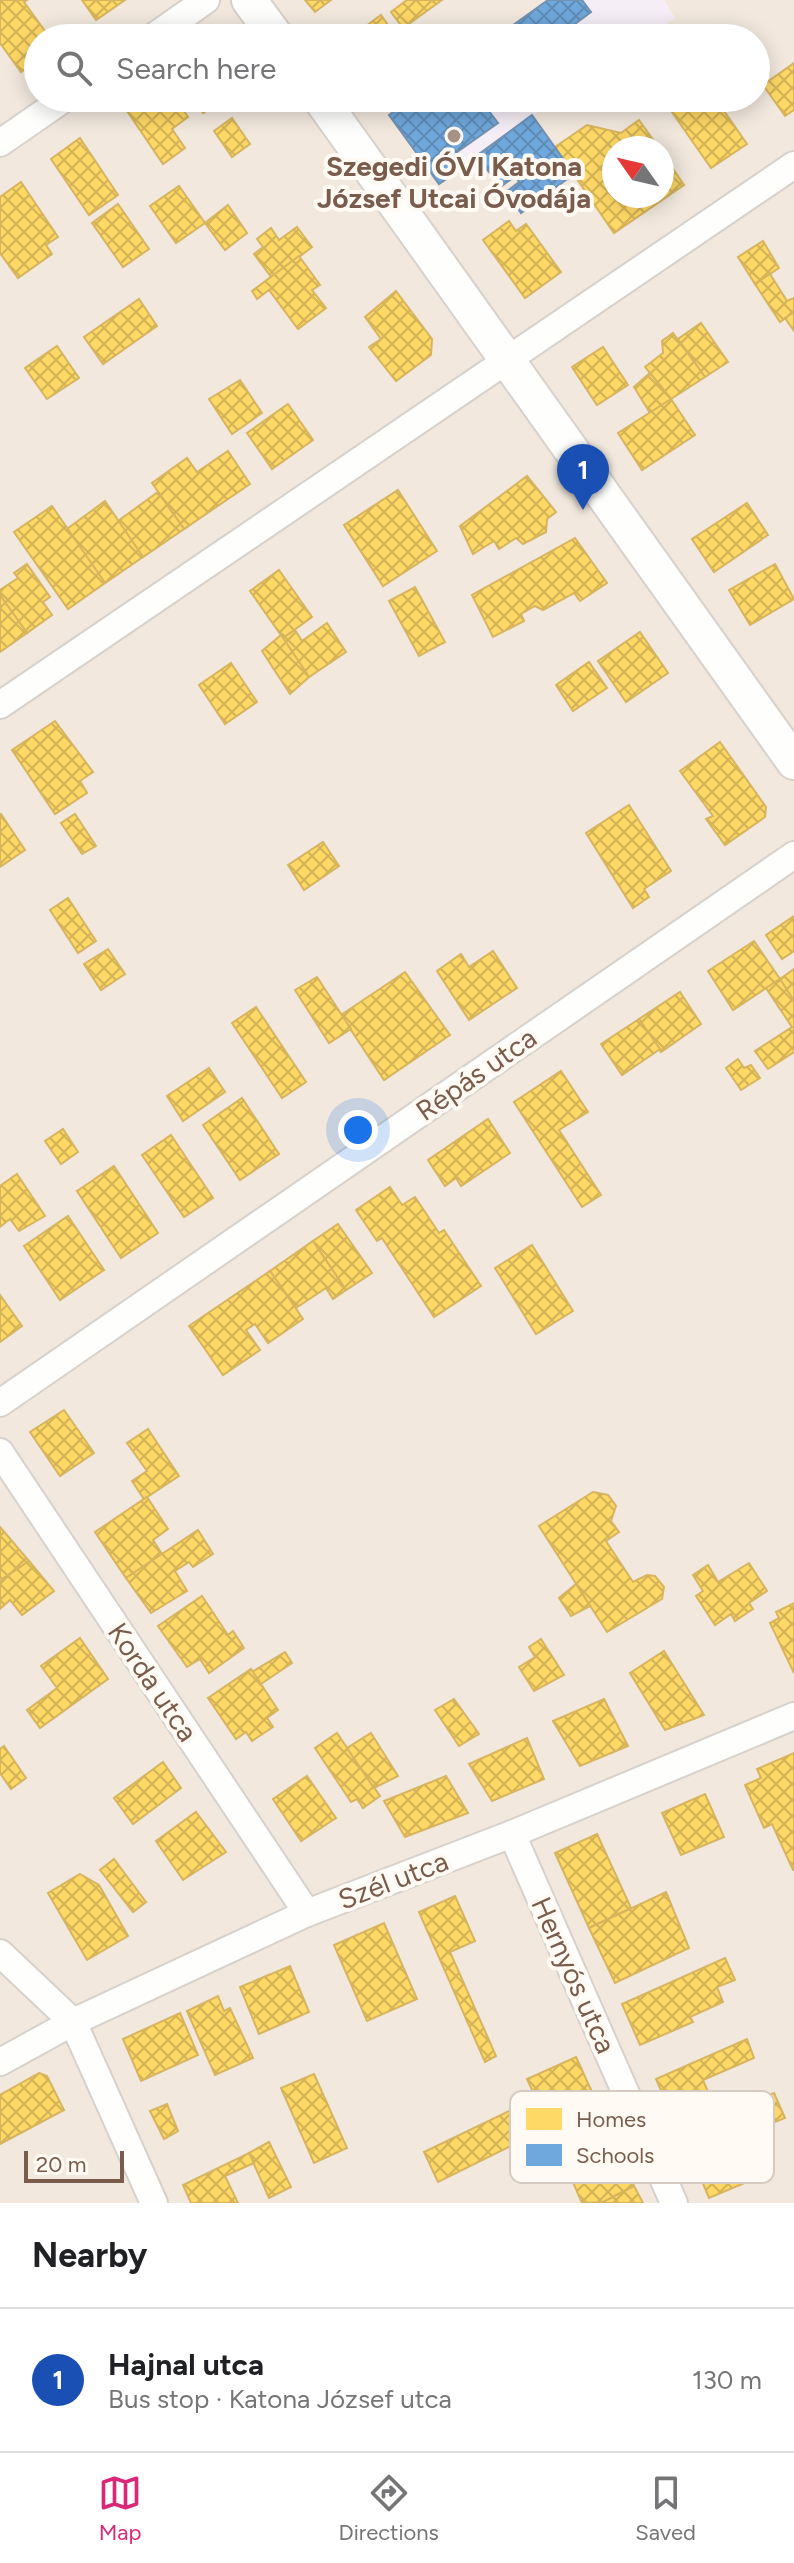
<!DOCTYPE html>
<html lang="en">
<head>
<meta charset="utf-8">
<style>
  :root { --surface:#fff; --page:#f6f6f6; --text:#202124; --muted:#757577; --line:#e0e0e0; --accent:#db2777 }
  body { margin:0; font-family:Figtree,sans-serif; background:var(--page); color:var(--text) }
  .compass { position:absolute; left:602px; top:136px; width:72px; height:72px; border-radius:50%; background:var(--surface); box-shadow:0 4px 20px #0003; rotate:304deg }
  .scale { position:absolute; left:24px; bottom:20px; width:100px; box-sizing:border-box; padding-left:8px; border:4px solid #7a5c4d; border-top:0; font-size:22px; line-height:28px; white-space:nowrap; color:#7a5c4d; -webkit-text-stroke:6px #fffaf3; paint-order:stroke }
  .you { position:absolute; left:358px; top:1130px; width:28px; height:28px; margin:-20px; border:6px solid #fff; border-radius:50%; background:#1a73e8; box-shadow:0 0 0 12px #1a73e833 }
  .badge { display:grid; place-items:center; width:52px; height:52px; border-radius:50%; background:var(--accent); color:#fff; font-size:26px; font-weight:700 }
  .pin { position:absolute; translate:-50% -66px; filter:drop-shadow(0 2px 4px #0008) }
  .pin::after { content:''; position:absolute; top:42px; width:28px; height:24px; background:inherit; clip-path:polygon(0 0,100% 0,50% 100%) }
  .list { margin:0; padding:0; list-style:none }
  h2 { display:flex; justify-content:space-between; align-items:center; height:104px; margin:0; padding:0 32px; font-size:34px }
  h2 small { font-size:26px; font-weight:400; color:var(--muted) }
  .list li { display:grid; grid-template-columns:52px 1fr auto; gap:24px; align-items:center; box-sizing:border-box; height:144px; padding:0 32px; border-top:2px solid var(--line) }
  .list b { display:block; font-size:30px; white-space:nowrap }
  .list p { margin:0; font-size:26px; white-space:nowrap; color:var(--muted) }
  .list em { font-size:26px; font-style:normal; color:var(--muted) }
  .icon { flex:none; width:44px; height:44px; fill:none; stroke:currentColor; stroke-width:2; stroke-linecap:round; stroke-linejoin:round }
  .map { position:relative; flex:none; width:794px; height:2203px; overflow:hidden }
  .search { position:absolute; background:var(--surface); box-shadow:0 4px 20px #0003; left:24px; right:24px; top:24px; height:88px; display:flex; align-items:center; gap:20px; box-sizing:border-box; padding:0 28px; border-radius:44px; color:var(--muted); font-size:30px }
  .sheet { height:248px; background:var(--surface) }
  nav { display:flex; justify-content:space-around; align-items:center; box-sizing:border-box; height:112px; border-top:2px solid var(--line); background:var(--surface); font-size:22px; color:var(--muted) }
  nav a { display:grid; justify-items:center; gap:4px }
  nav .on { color:var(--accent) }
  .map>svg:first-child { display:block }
  .residential { fill:#f2e8de; fill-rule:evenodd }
  .education { fill:#f6eef6 }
  .homes { fill:url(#homes-cross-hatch); stroke:#d7b45e; stroke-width:2 }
  .schools { fill:url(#schools-cross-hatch); stroke:#7291b1; stroke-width:2 }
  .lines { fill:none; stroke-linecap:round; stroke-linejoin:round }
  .minor-casing { stroke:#d7d1cb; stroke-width:30 }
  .tertiary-casing { stroke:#d7d1cb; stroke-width:38 }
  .minor { stroke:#fefefd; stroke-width:26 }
  .tertiary { stroke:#fefefd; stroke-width:34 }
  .poi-dot { fill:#a69286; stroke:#fffaf3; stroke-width:3 }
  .labels { text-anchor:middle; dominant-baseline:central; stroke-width:8; stroke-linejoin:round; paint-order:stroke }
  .poi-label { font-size:28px; font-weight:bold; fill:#7a5c4d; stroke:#fffaf3 }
  .street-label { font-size:28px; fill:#7a5c4d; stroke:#fffaf3 }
  .key { fill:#fffaf3; stroke:#d7cbc1; stroke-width:2 }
  .key-label { font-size:22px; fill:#7a5c4d }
</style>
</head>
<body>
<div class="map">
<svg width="794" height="2203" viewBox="0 0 794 2203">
  <defs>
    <pattern id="homes-cross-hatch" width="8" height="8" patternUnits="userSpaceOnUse" patternTransform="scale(2)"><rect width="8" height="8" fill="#ffd966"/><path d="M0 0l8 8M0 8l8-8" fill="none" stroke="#d3b356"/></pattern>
    <pattern id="schools-cross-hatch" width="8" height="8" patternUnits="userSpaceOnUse" patternTransform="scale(2)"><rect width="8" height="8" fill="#6fa8dc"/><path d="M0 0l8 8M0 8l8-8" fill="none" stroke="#608cb5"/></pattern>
  </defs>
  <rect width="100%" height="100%" fill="#f9f5f0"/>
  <path class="residential" d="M0,0H794V2203H0ZM38,38H756V98H38ZM614,148H662V196H614Z"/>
  <g class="education">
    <path d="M548,0H664L675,18L646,38H495Z"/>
    <path d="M413,98H557L439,184L389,115Z"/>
  </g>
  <g class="homes">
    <path d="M0,0H27L24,2L50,38H38V60L21,72L0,43Z"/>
    <path d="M82,0H125L96,20Z"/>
    <path d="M305,0H331L315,12Z"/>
    <path d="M407,0H442L403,28L391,12Z"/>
    <path d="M381,15L397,38H350Z"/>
    <path d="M794,63V110L785,116L763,85Z"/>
    <path d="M140,98H175L188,117L172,129L185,148L163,164L125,108Z"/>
    <path d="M193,98H225L203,113Z"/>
    <path d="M693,98H715L747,144L711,168L672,112Z"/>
    <path d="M232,118L250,144L232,157L214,131Z"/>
    <path d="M639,120L659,148H614V196H662V153L684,185L614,233L555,147L587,125L621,133Z"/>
    <path d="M80,138L118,195L89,215L51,159Z"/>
    <path d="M21,182L58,237L46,245L52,254L18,278L0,253V197Z"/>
    <path d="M179,186L205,223L176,243L150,206Z"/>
    <path d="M118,204L149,249L123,267L92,223Z"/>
    <path d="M228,205L247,233L225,250L205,223Z"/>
    <path d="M509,221L516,231L526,224L561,272L525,298L483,240Z"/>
    <path d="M297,227L312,247L272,278L254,254L263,247L257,239L271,228L279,240Z"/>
    <path d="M763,241L779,268L755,284L738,257Z"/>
    <path d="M299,256L320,285L312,290L326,308L298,329L269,290L257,299L252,291Z"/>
    <path d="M770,274L787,301L794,298V312L780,322L755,284Z"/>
    <path d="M396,291L432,339L431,355L396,381L369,347L381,339L365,317Z"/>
    <path d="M139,299L157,326L103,364L84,337Z"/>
    <path d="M794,312V331L785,318Z"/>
    <path d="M701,323L728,362L705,377L678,339Z"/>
    <path d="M673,333L705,377L671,399L645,367L663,353L662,341Z"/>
    <path d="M57,346L79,378L47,399L25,368Z"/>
    <path d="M603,347L628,385L597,405L572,367Z"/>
    <path d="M650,373L671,399L650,413L634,387Z"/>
    <path d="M240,380L262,413L232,434L209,399Z"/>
    <path d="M671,399L695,435L642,470L618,433Z"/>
    <path d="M288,404L313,440L272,469L247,433Z"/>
    <path d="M228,451L250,484L184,529L152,483L187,458L197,472Z"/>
    <path d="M527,476L556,512L547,519L546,532L523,544L516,538L499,549L494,541L473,554L460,526Z"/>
    <path d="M398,490L437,551L383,586L344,525Z"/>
    <path d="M158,492L184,529L143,557L118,521Z"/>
    <path d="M105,501L143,557L105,583L67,529Z"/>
    <path d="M747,503L768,535L714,572L692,539Z"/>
    <path d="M52,506L105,583L68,609L14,532Z"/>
    <path d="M575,538L607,583L580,601L574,593L543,610L535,606L521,614L524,621L493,637L472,595Z"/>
    <path d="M27,564L50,597L43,602L52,615L27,633L0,595V590L18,578L14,573Z"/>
    <path d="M775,564L794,599L750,625L729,590Z"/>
    <path d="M279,570L312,617L283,638L250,591Z"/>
    <path d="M415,587L445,642L419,656L389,601Z"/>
    <path d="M0,595L27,633L0,652Z"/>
    <path d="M327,623L346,652L309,677L283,638L295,630L302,641Z"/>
    <path d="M640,632L668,673L626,702L598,661Z"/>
    <path d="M281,635L309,677L290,694L262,651Z"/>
    <path d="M589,662L607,688L573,711L556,685Z"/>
    <path d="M231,663L257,702L225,724L199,685Z"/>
    <path d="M55,721L93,772L80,781L87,793L55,814L12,750Z"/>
    <path d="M720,742L766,807L765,817L725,845L706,819L713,816L680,771Z"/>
    <path d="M629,805L671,871L644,889L649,897L633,908L586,833Z"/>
    <path d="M1,814L25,850L0,867V815Z"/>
    <path d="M75,814L96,846L82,854L61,823Z"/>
    <path d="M323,842L339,866L304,890L288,865Z"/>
    <path d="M68,898L96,941L78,953L50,910Z"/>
    <path d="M794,916V951L782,959L766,935Z"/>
    <path d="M754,941L780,979L733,1010L708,971Z"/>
    <path d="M108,949L125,974L101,990L84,964Z"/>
    <path d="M493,951L517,988L469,1020L437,971L461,954L469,967Z"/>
    <path d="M794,969V1001L780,979Z"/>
    <path d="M405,972L450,1035L384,1080L341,1015Z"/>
    <path d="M317,977L351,1029L329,1043L295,990Z"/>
    <path d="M780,979L794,1001V1052L768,1069L755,1051L792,1027L766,988Z"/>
    <path d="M680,992L701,1024L661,1052L639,1019Z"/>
    <path d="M256,1007L306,1082L282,1098L232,1023Z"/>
    <path d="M639,1019L660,1049L622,1075L601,1044Z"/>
    <path d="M738,1059L744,1068L751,1065L760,1078L741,1090L726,1068Z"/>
    <path d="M209,1068L225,1092L183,1121L167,1096Z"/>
    <path d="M561,1071L588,1112L559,1130L601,1195L582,1207L514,1102Z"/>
    <path d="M242,1098L279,1154L240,1180L203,1125Z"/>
    <path d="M488,1119L510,1153L461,1186L456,1178L445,1186L428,1160Z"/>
    <path d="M63,1129L78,1152L61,1164L45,1141Z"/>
    <path d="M171,1135L213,1198L184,1217L142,1155Z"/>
    <path d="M114,1166L158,1233L121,1258L77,1191Z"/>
    <path d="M17,1174L45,1216L19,1231L10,1219L0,1227V1186Z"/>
    <path d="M390,1187L402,1205L415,1197L439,1233L444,1230L481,1286L434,1317L382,1238L377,1241L356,1210Z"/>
    <path d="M68,1216L104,1270L60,1300L24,1246Z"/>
    <path d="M338,1224L372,1273L346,1290L313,1241Z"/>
    <path d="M313,1241L346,1290L333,1299L326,1288L296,1308L270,1271Z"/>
    <path d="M532,1245L573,1311L536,1334L495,1268Z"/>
    <path d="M270,1271L303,1319L268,1343L255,1324L246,1330L260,1350L223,1375L189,1326Z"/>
    <path d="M0,1295L22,1326L0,1342Z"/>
    <path d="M64,1410L94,1453L60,1476L30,1432Z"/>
    <path d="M148,1429L179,1476L144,1499L132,1481L147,1471L127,1443Z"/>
    <path d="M593,1492L608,1495L616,1506L611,1521L619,1532L606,1541L633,1582L647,1575L655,1576L664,1587L662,1599L607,1632L539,1526Z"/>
    <path d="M147,1497L168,1529L153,1540L162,1554L126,1578L95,1532Z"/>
    <path d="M0,1527L29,1561L2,1579L0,1577Z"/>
    <path d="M198,1530L213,1554L193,1567L189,1562L175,1571L187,1591L151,1613L126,1578Z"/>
    <path d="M29,1561L54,1591L22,1615L10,1600L0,1609V1581Z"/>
    <path d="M749,1563L767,1591L749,1603L753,1609L735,1621L731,1614L715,1625L696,1596L703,1591L693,1575L708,1565L718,1582Z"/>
    <path d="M576,1584L590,1606L571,1616L559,1598Z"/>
    <path d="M202,1596L228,1635L233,1631L244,1648L209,1673L200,1659L187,1667L158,1626Z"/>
    <path d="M794,1603V1673L770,1623L779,1618L776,1612Z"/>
    <path d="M80,1638L108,1679L40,1728L27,1710L57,1688L41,1666Z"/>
    <path d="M541,1639L564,1675L534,1691L519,1667L535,1657L529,1647Z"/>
    <path d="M664,1651L704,1715L665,1730L630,1673Z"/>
    <path d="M285,1652L292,1663L261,1684L252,1672Z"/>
    <path d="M251,1669L278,1710L267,1718L273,1727L252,1741L246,1732L236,1739L208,1698Z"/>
    <path d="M454,1699L479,1734L459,1746L435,1710Z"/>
    <path d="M604,1699L628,1746L580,1766L553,1721Z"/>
    <path d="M337,1733L380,1796L363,1808L357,1799L351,1802L315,1748Z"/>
    <path d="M371,1733L398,1776L374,1788L347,1748Z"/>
    <path d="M527,1738L544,1779L492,1801L469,1764Z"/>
    <path d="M4,1746L26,1778L11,1789L0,1773V1749Z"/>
    <path d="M794,1753V1870H793L772,1824L764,1828L745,1785L761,1778L757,1769Z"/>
    <path d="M163,1762L181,1788L133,1824L114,1798Z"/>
    <path d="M307,1776L336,1818L301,1841L273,1799Z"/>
    <path d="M446,1776L468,1813L405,1837L384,1801Z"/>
    <path d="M705,1794L724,1837L681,1855L662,1813Z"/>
    <path d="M196,1812L226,1852L183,1880L156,1841Z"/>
    <path d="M597,1834L631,1908L589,1928L555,1853Z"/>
    <path d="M114,1859L146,1902L133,1912L100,1870Z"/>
    <path d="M80,1874L99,1885L128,1936L87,1960L48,1893Z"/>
    <path d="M666,1892L689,1948L615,1983L589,1928Z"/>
    <path d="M455,1896L475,1941L450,1952L496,2056L485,2062L419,1912Z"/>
    <path d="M384,1923L417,1999L367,2021L334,1945Z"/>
    <path d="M725,1958L735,1980L717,1987L723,2002L690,2017L693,2022L640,2045L622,2004Z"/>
    <path d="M290,1966L309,2012L259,2034L240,1987Z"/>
    <path d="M218,1996L224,2011L230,2008L253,2058L215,2075L187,2011Z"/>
    <path d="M180,2013L198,2055L141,2081L123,2039Z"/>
    <path d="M747,2039L754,2058L703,2080L711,2099L672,2116L656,2079Z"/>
    <path d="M576,2057L598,2105L549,2127L527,2079Z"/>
    <path d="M39,2073L47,2076L64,2110L0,2144V2095Z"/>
    <path d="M314,2074L347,2148L314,2163L281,2088Z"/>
    <path d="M774,2093L785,2118L740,2136L730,2112Z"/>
    <path d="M536,2098L549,2127L438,2182L424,2152Z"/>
    <path d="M167,2104L178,2131L164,2139L150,2111Z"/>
    <path d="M598,2105L634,2186L603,2202L582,2203L549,2127Z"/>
    <path d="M740,2136L750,2158L739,2163L747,2182L709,2198L692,2157Z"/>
    <path d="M269,2142L291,2187L269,2198L249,2153Z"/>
    <path d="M249,2153L254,2163L225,2176L238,2203H191L183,2185Z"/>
    <path d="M634,2186L643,2203H604L603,2202Z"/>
  </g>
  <g class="schools">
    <path d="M548,0H582L591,12L560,35L554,27L540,38H495Z"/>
    <path d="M413,98H479L498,123L453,155L462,168L439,184L389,115Z"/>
    <path d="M532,115L574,174L521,213L506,192L519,182L515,176L502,186L475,157Z"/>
  </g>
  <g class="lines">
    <defs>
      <g id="minor">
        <path d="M152,38L206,0"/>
        <path d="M0,143L65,98"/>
        <path d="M0,705L794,165"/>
        <path d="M0,1403L794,855"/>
        <path d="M0,1452L307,1913"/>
        <path d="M512,1834L674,2203"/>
        <path d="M0,1953L73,2022L154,2203"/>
        <path d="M0,2062L73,2022L307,1913L512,1834L794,1716"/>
      </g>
      <g id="tertiary">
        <path d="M249,0L277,38"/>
        <path d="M320,98L794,762"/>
      </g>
    </defs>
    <use href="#minor" class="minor-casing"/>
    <use href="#tertiary" class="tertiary-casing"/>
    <use href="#minor" class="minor"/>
    <use href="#tertiary" class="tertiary"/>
  </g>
  <circle class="poi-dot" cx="454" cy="136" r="8"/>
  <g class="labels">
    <g class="poi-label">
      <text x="454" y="166">Szegedi ÓVI Katona<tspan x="454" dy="32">József Utcai Óvodája</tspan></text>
    </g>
    <g class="street-label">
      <text transform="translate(476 1074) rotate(-35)">Répás utca</text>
      <text transform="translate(153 1682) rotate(56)">Korda utca</text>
      <text transform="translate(393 1880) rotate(-21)">Szél utca</text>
      <text transform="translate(574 1975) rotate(66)">Hernyós utca</text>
    </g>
  </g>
  <rect x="510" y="2091" width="264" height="92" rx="12" class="key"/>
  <rect x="526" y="2108" width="36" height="22" fill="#ffd966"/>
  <rect x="526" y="2144" width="36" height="22" fill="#6fa8dc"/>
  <g class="key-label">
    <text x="576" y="2127">Homes</text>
    <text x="576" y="2163">Schools</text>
  </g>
</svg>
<svg class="compass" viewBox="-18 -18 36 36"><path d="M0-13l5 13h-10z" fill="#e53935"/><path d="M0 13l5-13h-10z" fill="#757577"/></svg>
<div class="scale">20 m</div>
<div class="you"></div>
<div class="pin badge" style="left:583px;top:510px;background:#1a4fb4">1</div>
<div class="search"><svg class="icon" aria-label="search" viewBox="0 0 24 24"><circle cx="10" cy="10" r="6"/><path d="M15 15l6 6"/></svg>Search here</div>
</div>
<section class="sheet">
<h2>Nearby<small></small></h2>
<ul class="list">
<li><span class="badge" style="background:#1a4fb4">1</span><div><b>Hajnal utca</b><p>Bus stop · Katona József utca</p></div><em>130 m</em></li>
</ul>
</section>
<nav>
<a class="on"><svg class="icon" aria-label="map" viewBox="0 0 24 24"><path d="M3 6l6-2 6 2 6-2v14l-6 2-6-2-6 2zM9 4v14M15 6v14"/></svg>Map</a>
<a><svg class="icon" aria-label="directions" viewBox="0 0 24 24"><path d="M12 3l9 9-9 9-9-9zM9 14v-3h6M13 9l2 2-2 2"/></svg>Directions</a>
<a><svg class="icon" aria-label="saved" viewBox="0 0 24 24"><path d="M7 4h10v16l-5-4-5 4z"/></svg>Saved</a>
</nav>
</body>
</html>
